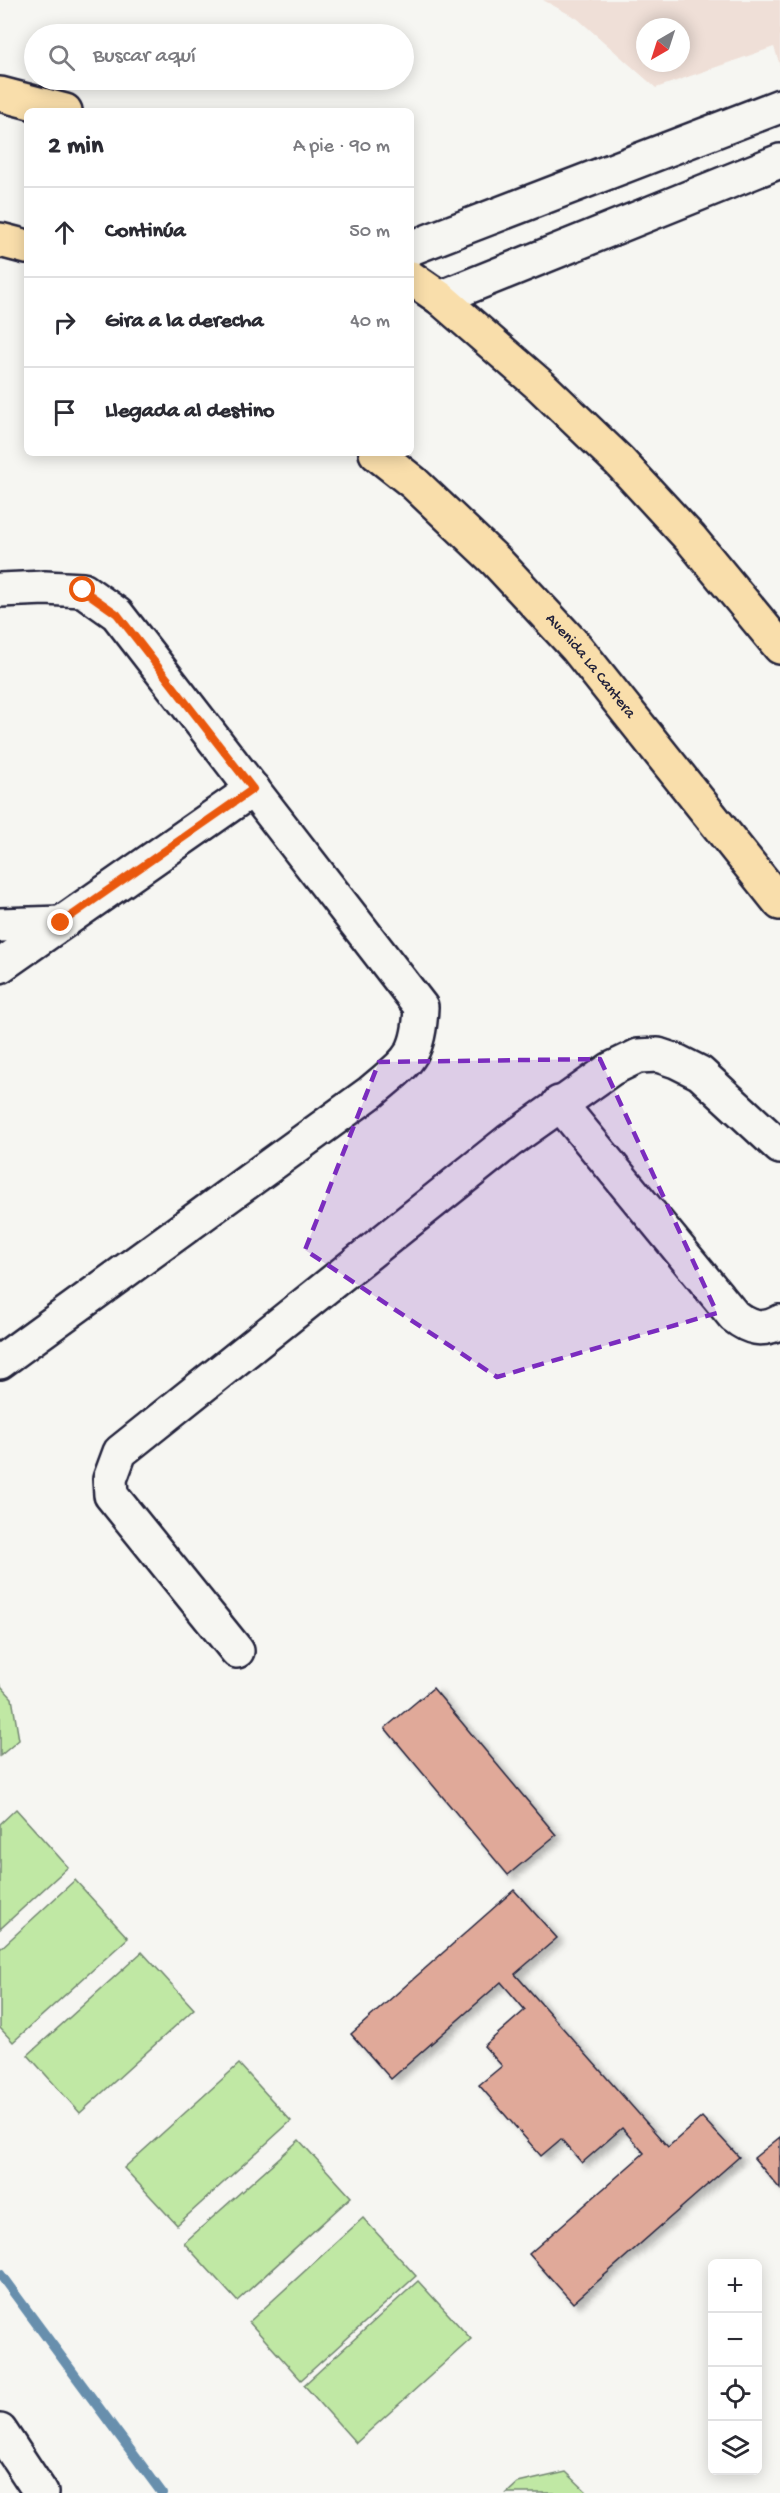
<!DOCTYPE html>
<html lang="es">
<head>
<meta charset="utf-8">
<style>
  :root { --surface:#fff; --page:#f2f2f3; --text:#2b2b33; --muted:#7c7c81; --line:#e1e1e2 }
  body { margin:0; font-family:"Gochi Hand",sans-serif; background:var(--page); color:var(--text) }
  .controls { position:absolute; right:18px; bottom:18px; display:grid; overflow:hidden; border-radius:9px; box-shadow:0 3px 15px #0003 }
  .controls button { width:54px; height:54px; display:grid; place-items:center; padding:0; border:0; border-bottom:2px solid var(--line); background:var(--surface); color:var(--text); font:30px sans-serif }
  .compass { position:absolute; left:636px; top:18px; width:54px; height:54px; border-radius:50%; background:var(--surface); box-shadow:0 3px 15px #0003; rotate:219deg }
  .stop { position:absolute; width:18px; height:18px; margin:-14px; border:4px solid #ea580c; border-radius:50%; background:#fff }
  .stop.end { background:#ea580c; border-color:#fff; box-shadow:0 2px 6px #0008 }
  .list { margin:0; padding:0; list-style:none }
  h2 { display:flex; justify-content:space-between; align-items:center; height:78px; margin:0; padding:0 24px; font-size:26px }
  h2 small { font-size:20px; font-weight:400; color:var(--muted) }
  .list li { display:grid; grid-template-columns:39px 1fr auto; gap:18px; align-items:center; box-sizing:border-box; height:90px; padding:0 24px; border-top:2px solid var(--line) }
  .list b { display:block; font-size:22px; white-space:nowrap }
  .list em { font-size:20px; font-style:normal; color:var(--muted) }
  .icon { flex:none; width:33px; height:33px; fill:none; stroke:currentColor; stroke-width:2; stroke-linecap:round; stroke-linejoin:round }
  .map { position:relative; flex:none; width:780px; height:2493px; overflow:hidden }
  .search { position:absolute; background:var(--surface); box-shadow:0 3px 15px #0003; left:24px; top:24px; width:390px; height:66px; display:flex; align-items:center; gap:15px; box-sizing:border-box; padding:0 21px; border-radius:33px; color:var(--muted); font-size:22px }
  .panel { position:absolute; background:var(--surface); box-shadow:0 3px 15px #0003; left:24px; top:108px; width:390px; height:348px; border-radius:9px }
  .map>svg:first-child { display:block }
  .built { fill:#efdfd7; fill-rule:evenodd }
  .green { fill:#c0e8a4; stroke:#718570; stroke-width:1.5 }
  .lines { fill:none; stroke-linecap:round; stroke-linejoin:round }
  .stream { stroke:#688fad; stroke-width:10 }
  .building { fill:#e0a999; stroke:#22223b; stroke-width:1.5; filter:url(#shadow) }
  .minor-casing { stroke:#22223b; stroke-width:38 }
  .major-casing { stroke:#22223b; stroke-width:38 }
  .minor { stroke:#f6f6f2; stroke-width:33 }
  .major { stroke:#f9deab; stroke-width:33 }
  .route { stroke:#ea580c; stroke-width:8 }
  .marked { fill:#7b2cbf; fill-opacity:0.2; stroke:#7b2cbf; stroke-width:4.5; stroke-dasharray:12 8; stroke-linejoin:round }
  .labels { text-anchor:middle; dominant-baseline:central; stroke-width:5; stroke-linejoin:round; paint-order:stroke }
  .street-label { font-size:16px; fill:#22223b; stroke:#f6f6f2 }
</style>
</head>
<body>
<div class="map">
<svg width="780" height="2493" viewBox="0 0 780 2493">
  <defs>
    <filter id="shadow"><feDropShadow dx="6" dy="4" stdDeviation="3" flood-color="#0004"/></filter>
  </defs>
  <rect width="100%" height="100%" fill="#f6f6f2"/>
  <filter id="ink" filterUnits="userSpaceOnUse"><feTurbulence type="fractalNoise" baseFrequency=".0167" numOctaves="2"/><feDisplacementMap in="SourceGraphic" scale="12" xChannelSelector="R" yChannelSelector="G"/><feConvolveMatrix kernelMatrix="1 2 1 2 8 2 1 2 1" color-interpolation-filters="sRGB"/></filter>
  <g filter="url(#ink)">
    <path class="built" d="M543,0H780V65L774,47L656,88L578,19ZM645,27H681V63H645Z"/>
    <g class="green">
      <path d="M0,1685L12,1698L19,1740L0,1756Z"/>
      <path d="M16,1809L68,1867L0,1929V1824Z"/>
      <path d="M75,1880L128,1938L13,2042L0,2028V1949Z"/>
      <path d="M142,1952L194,2009L80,2113L28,2055Z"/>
      <path d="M239,2064L291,2121L177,2225L124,2168Z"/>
      <path d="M299,2140L351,2197L237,2301L184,2243Z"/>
      <path d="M363,2218L416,2276L301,2380L249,2322Z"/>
      <path d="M418,2281L471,2339L356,2443L304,2385Z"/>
      <path d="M566,2472L588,2493H507L518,2483Z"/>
    </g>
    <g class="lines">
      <path class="stream" d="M0,2274L162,2493"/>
    </g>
    <g class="building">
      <path d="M433,1688L556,1835L508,1875L385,1728Z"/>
      <path d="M514,1890L557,1938L515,1974L668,2147L702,2117L739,2157L573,2303L529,2254L644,2153L622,2128L582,2163L561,2139L541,2156L479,2085L502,2066L484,2046L525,2010L501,1982L391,2079L351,2034Z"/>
      <path d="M780,2137V2189L754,2158Z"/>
    </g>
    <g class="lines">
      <defs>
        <g id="minor">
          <path d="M411,248L780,106"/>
          <path d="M440,298L780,161"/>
          <path d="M0,590L45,588L83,590L117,614L421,1007C419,1058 407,1061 371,1092L0,1362"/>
          <path d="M0,925L61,923"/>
          <path d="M0,966L253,789"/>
          <path d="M559,1103L734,1316C749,1328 762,1332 780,1322"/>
          <path d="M237,1651L111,1495L110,1479L120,1452L509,1141L611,1069L638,1056L658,1055L676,1061L700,1073L780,1147"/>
          <path d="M0,2431L41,2493"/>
        </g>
        <g id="major">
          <path d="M0,94L65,111"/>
          <path d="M0,240L27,247"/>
          <path d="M411,278L440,298L541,386L619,461L691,539L780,647"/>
          <path id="s1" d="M376,453L414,483L496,561L576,647L780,903"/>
        </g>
      </defs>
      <use href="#minor" class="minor-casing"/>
      <use href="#major" class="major-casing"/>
      <use href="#minor" class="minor"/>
      <use href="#major" class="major"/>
    </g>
  </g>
  <g class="lines" filter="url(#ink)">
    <path class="route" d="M61,923L253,789L117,614L83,590"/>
  </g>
  <path class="marked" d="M600,1059L717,1313L497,1377L305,1250L379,1062Z"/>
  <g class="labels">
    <g class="street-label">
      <text stroke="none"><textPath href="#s1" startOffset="303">Avenida La Cantera</textPath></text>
    </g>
  </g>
</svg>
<div class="controls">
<button>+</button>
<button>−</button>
<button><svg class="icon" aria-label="locate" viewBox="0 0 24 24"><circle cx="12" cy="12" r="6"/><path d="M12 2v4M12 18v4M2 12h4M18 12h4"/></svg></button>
<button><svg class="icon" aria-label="layers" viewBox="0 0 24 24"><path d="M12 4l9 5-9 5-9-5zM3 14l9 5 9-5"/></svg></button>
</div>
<svg class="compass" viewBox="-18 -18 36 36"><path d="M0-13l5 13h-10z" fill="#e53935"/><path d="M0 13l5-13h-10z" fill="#7c7c81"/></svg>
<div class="stop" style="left:83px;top:590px"></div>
<div class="stop end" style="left:61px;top:923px"></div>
<div class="search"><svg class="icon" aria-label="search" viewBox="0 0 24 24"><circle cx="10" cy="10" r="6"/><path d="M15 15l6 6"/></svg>Buscar aquí</div>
<section class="panel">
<h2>2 min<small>A pie · 90 m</small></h2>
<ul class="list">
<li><svg class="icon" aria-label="ahead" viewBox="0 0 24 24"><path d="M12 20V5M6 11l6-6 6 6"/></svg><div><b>Continúa</b></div><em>50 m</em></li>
<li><svg class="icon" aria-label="right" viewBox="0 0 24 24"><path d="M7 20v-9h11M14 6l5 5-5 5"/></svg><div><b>Gira a la derecha</b></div><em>40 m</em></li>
<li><svg class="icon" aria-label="arrive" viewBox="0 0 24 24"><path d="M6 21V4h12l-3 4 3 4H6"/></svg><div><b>Llegada al destino</b></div></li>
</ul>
</section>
</div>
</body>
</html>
